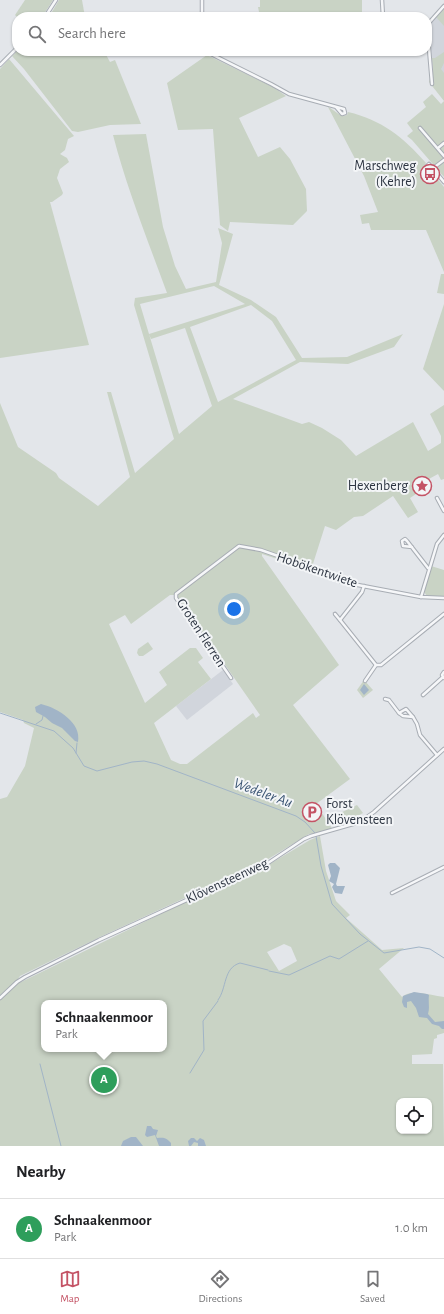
<!DOCTYPE html>
<html lang="en">
<head>
<meta charset="utf-8">
<style>
  :root { --surface:#fff; --page:#f6f6f6; --text:#202124; --muted:#757577; --line:#e0e0e0; --accent:#c45365 }
  body { margin:0; font-family:"Alegreya Sans",sans-serif; background:var(--page); color:var(--text) }
  .controls { position:absolute; right:12px; bottom:12px; display:grid; overflow:hidden; border-radius:8px; box-shadow:0 1px 3px #0004 }
  .controls button { width:36px; height:36px; display:grid; place-items:center; padding:0; border:0; border-bottom:1px solid var(--line); background:var(--surface); color:var(--text); font:20px sans-serif }
  .you { position:absolute; left:234px; top:609px; width:14px; height:14px; margin:-10px; border:3px solid #fff; border-radius:50%; background:#1a73e8; box-shadow:0 0 0 6px #1a73e833 }
  .badge { display:grid; place-items:center; width:26px; height:26px; border-radius:50%; background:var(--accent); color:#fff; font-size:13px; font-weight:700 }
  .pin { position:absolute; translate:-50% -50%; border:2px solid #fff; box-shadow:0 1px 4px #0006 }
  .popup { position:absolute; left:41px; top:1000px; width:126px; height:52px; box-sizing:border-box; display:grid; place-content:center; border-radius:8px; background:var(--surface); filter:drop-shadow(0 1px 3px #0005); font-size:13px; white-space:nowrap; color:var(--muted) }
  .popup b { font-size:15px; color:var(--text) }
  .popup::after { content:''; position:absolute; left:50%; top:100%; margin-left:-8px; border:8px solid transparent; border-top-color:var(--surface) }
  .list { margin:0; padding:0; list-style:none }
  h2 { display:flex; justify-content:space-between; align-items:center; height:52px; margin:0; padding:0 16px; font-size:17px }
  h2 small { font-size:13px; font-weight:400; color:var(--muted) }
  .list li { display:grid; grid-template-columns:26px 1fr auto; gap:12px; align-items:center; box-sizing:border-box; height:60px; padding:0 16px; border-top:1px solid var(--line) }
  .list b { display:block; font-size:15px; white-space:nowrap }
  .list p { margin:0; font-size:13px; white-space:nowrap; color:var(--muted) }
  .list em { font-size:13px; font-style:normal; color:var(--muted) }
  .icon { flex:none; width:22px; height:22px; fill:none; stroke:currentColor; stroke-width:2; stroke-linecap:round; stroke-linejoin:round }
  .map { position:relative; flex:none; width:444px; height:1146px; overflow:hidden }
  .search { position:absolute; background:var(--surface); box-shadow:0 1px 3px #0004; left:12px; right:12px; top:12px; height:44px; display:flex; align-items:center; gap:10px; box-sizing:border-box; padding:0 14px; border-radius:16px; color:var(--muted); font-size:15px }
  .sheet { height:112px; background:var(--surface) }
  nav { display:flex; justify-content:space-around; align-items:center; box-sizing:border-box; height:56px; border-top:1px solid var(--line); background:var(--surface); font-size:11px; color:var(--muted) }
  nav a { display:grid; justify-items:center; gap:2px }
  nav .on { color:var(--accent) }
  .map>svg:first-child { display:block }
  .built { fill:#d1d5dc }
  .green { fill:#c9d3c5; fill-rule:evenodd }
  .water { fill:#a1b4c7 }
  .lines { fill:none; stroke-linecap:round; stroke-linejoin:round }
  .stream { stroke:#a1b4c7; stroke-width:1 }
  .street-casing { stroke:#a8adb4; stroke-width:4.5 }
  .street { stroke:#f6f7f9; stroke-width:2.5 }
  .labels { text-anchor:middle; dominant-baseline:central; stroke-width:4; stroke-linejoin:round; paint-order:stroke }
  .poi-label { font-size:14px; fill:#2c3441; stroke:#f3f5f7; text-anchor:end }
  .street-label { font-size:14px; fill:#2c3441; stroke:#f3f5f7 }
  .water-label { font-size:15px; font-style:italic; fill:#395372; stroke:#f3f5f7 }
</style>
</head>
<body>
<div class="map">
<svg width="444" height="1146" viewBox="0 0 444 1146">
  <rect width="100%" height="100%" fill="#e3e6ea"/>
  <g class="built">
    <path d="M444,9V88L434,75L427,25Z"/>
    <path d="M223,670L233,684L187,720L176,706Z"/>
  </g>
  <g class="green">
    <path d="M25,0H53L42,17H17L15,15Z"/>
    <path d="M59,0H82L85,17H49Z"/>
    <path d="M260,0H362V17H260L258,7H260Z"/>
    <path d="M444,9V26L436,17Z"/>
    <path d="M17,51H104L110,62L115,60L141,124L110,125L78,132L72,131L24,69L12,56Z"/>
    <path d="M444,52V63L441,69L444,73V177L412,140L407,136L413,131L407,123L426,107L423,102L432,94L441,104L444,101L429,82L433,69L432,58H435Z"/>
    <path d="M207,55L273,87L286,96L239,118L258,157L280,147L290,159L306,189L307,211L293,225L230,222L228,231L220,225L213,129L178,130L167,83Z"/>
    <path d="M9,59L74,136L68,139L65,150L60,154L67,158L69,162L60,169L57,178L63,193L62,195L52,202H50L89,345L0,358V69Z"/>
    <path d="M328,107C335,110 340,118 347,115L348,112C382,120 403,137 426,163L423,168L424,172L436,177L444,187V272L426,230H371L369,223L362,224L360,215L378,212L364,176Z"/>
    <path d="M146,134L163,227L175,266L186,289L216,282L222,243L218,228L233,234L219,285L251,300L276,317L302,358L347,357L403,334L394,347L348,364L300,362L233,399L302,424L309,422L322,428L341,440L356,456L413,422L428,451L441,443V436L430,414L444,405V479L441,480L438,474L427,480L428,482L417,489L419,492L410,498L418,512L408,518L393,496L363,516L354,517L336,530L325,526L311,570L262,554V556L339,665L293,705L350,779L316,804L333,830L309,834L265,861L100,937L20,976L18,979L19,983L179,905L268,865L310,840L320,836L326,871L336,901L350,915L346,918L382,950L404,948L379,969L402,997C411,988 432,996 444,997V1033L437,1035V1038L434,1039L432,1054L412,1055V1064H443L444,1146H0V799L7,797L25,766L34,728L24,723L23,720L0,712V403L18,447L56,473L59,478L98,506L130,477L107,392H111L135,473L174,439L134,305L135,298L167,293C148,241 127,189 113,135ZM214,286L245,304L149,334L151,339L185,328L212,406L179,434L140,304ZM251,305L272,321L296,360L218,402L190,327ZM170,595H178L177,596L260,715L256,718L253,713L187,764H180L171,760L154,723L211,679L198,662L203,658L196,648H190L159,672L167,685L145,703L109,624L125,615L131,624ZM284,944L291,947L297,961L279,971L267,952ZM44,1003H164V1049H44ZM399,1101H429V1131H399Z"/>
    <path d="M441,274H444V294L437,293Z"/>
    <path d="M444,304V391L423,369Z"/>
    <path d="M431,566L444,570V596H427L424,592Z"/>
    <path d="M148,642L153,649L143,656H139L137,653L138,649Z"/>
    <path d="M364,680L373,690L363,698L357,690Z"/>
    <path d="M357,805L363,813L350,820L338,814Z"/>
  </g>
  <g class="water">
    <path d="M364,684L369,690L364,695L360,690Z"/>
    <path d="M41,704C58,708 82,723 78,742L75,741L62,728L52,723L45,717L36,712L35,707Z"/>
    <path d="M330,863H335L340,868L336,884L337,886H345L342,894L335,893L332,887L334,884L329,881L331,876L328,865Z"/>
    <path d="M414,992L427,994L429,995C428,1002 430,1008 428,1014L435,1022L444,1021V1029H442L439,1026L432,1024L427,1018L419,1017L416,1008L411,1001L407,1002V1008L404,1007L402,1002L403,996Z"/>
    <path d="M147,1126H151L153,1129L158,1130L156,1136L157,1138C164,1137 167,1138 171,1143V1146H159L155,1135L147,1137L145,1135Z"/>
    <path d="M131,1137H136L143,1146H121L123,1141Z"/>
    <path d="M191,1138H194L197,1141L200,1138L204,1140L206,1146H198V1143L194,1142L191,1146H189L188,1141Z"/>
  </g>
  <g class="lines">
    <g class="stream">
      <path d="M0,713L54,731L73,748L84,766L97,771L132,762L144,761L157,764L296,816L305,822L315,833"/>
      <path d="M36,724L42,720L43,716"/>
      <path d="M76,753L77,743"/>
      <path d="M316,836L321,866L332,904L360,934L384,953L419,947L430,949L444,958"/>
      <path d="M269,971L289,975L330,956L339,959L368,941"/>
      <path d="M218,1000C227,988 223,968 240,963L268,970"/>
      <path d="M40,1064L61,1146"/>
      <path d="M190,1073L204,1050L203,1021L218,1001"/>
    </g>
    <defs>
      <g id="street">
        <path d="M202,0V17"/>
        <path d="M382,0L383,17"/>
        <path d="M45,17L56,0"/>
        <path d="M208,51L211,54L271,84L289,94L344,109L345,113L342,114L336,107"/>
        <path d="M0,65L17,48"/>
        <path d="M432,84L427,25L444,6"/>
        <path d="M420,128L444,156"/>
        <path d="M438,148L444,143"/>
        <path d="M432,169L444,160"/>
        <path d="M436,173L428,171L426,167L429,164L444,182"/>
        <path d="M437,498L444,511"/>
        <path d="M412,547L403,546L402,541L405,539L407,541L428,568"/>
        <path d="M364,586L362,592L340,620L376,665H381L444,614"/>
        <path d="M421,597L437,544L444,535"/>
        <path d="M335,614L340,620"/>
        <path d="M231,678L176,598V594L239,546L261,550L315,569L342,582L421,597L444,598"/>
        <path d="M444,678L442,675L444,672"/>
        <path d="M365,681L376,665"/>
        <path d="M423,695L443,677"/>
        <path d="M385,699L389,700L399,713"/>
        <path d="M406,709L413,717L403,716L399,713Z"/>
        <path d="M413,717L417,724L420,735L437,755"/>
        <path d="M392,893L444,867"/>
        <path d="M0,998L17,982L25,977L99,940L268,863L304,839L311,836L360,822L374,812L444,749"/>
      </g>
    </defs>
    <use href="#street" class="street-casing"/>
    <use href="#street" class="street"/>
  </g>
  <defs>
    <symbol id="bus-ring" viewBox="-11 -11 22 22"><circle r="9.5" fill="#f3f5f7" stroke="#c45365" stroke-width="1.5"/><path d="M-5-6H5V4H4V6H2V4H-2V6H-4V4H-5ZM-3.5-4V0h7V-4ZM-3.5 1.2v1.5H-2V1.2ZM2 1.2v1.5H3.5V1.2Z" fill="#c45365"/></symbol>
    <symbol id="sight-ring" viewBox="-11 -11 22 22"><circle r="9.5" fill="#f3f5f7" stroke="#c45365" stroke-width="1.5"/><path d="M0-6L1.8-2.2L6-1.7L2.9 1.2L3.7 5.4L0 3.3L-3.7 5.4L-2.9 1.2L-6-1.7L-1.8-2.2Z" fill="#c45365"/></symbol>
    <symbol id="parking-ring" viewBox="-11 -11 22 22"><circle r="9.5" fill="#f3f5f7" stroke="#c45365" stroke-width="1.5"/><path d="M-3.5-5.5H1a3.5 3.5 0 0 1 0 7H-1V5.5H-3.5ZM-1-3.4V-.6H.8a1.4 1.4 0 0 0 0-2.8Z" fill="#c45365"/></symbol>
  </defs>
  <g fill-rule="evenodd">
    <use href="#bus-ring" x="419" y="163" width="22" height="22"/>
    <use href="#sight-ring" x="411" y="475" width="22" height="22"/>
    <use href="#parking-ring" x="301" y="801" width="22" height="22"/>
  </g>
  <g class="labels">
    <g class="poi-label">
      <text x="416" y="166">Marschweg<tspan x="416" dy="16">(Kehre)</tspan></text>
      <text x="408" y="486">Hexenberg</text>
      <text x="326" y="804" text-anchor="start">Forst<tspan x="326" dy="16">Klövensteen</tspan></text>
    </g>
    <g class="street-label">
      <text transform="translate(317 570) rotate(19)">Hobökentwiete</text>
      <text transform="translate(201 633) rotate(57)">Groten Flerren</text>
      <text transform="translate(227 881) rotate(-25)">Klövensteenweg</text>
    </g>
    <g class="water-label">
      <text transform="translate(263 793) rotate(20)">Wedeler Au</text>
    </g>
  </g>
</svg>
<div class="controls">
<button><svg class="icon" aria-label="locate" viewBox="0 0 24 24"><circle cx="12" cy="12" r="6"/><path d="M12 2v4M12 18v4M2 12h4M18 12h4"/></svg></button>
</div>
<div class="you"></div>
<div class="pin badge" style="left:104px;top:1080px;background:#2e9e5b">A</div>
<div class="popup"><b>Schnaakenmoor</b>Park</div>
<div class="search"><svg class="icon" aria-label="search" viewBox="0 0 24 24"><circle cx="10" cy="10" r="6"/><path d="M15 15l6 6"/></svg>Search here</div>
</div>
<section class="sheet">
<h2>Nearby<small></small></h2>
<ul class="list">
<li><span class="badge" style="background:#2e9e5b">A</span><div><b>Schnaakenmoor</b><p>Park</p></div><em>1.0 km</em></li>
</ul>
</section>
<nav>
<a class="on"><svg class="icon" aria-label="map" viewBox="0 0 24 24"><path d="M3 6l6-2 6 2 6-2v14l-6 2-6-2-6 2zM9 4v14M15 6v14"/></svg>Map</a>
<a><svg class="icon" aria-label="directions" viewBox="0 0 24 24"><path d="M12 3l9 9-9 9-9-9zM9 14v-3h6M13 9l2 2-2 2"/></svg>Directions</a>
<a><svg class="icon" aria-label="saved" viewBox="0 0 24 24"><path d="M7 4h10v16l-5-4-5 4z"/></svg>Saved</a>
</nav>
</body>
</html>
